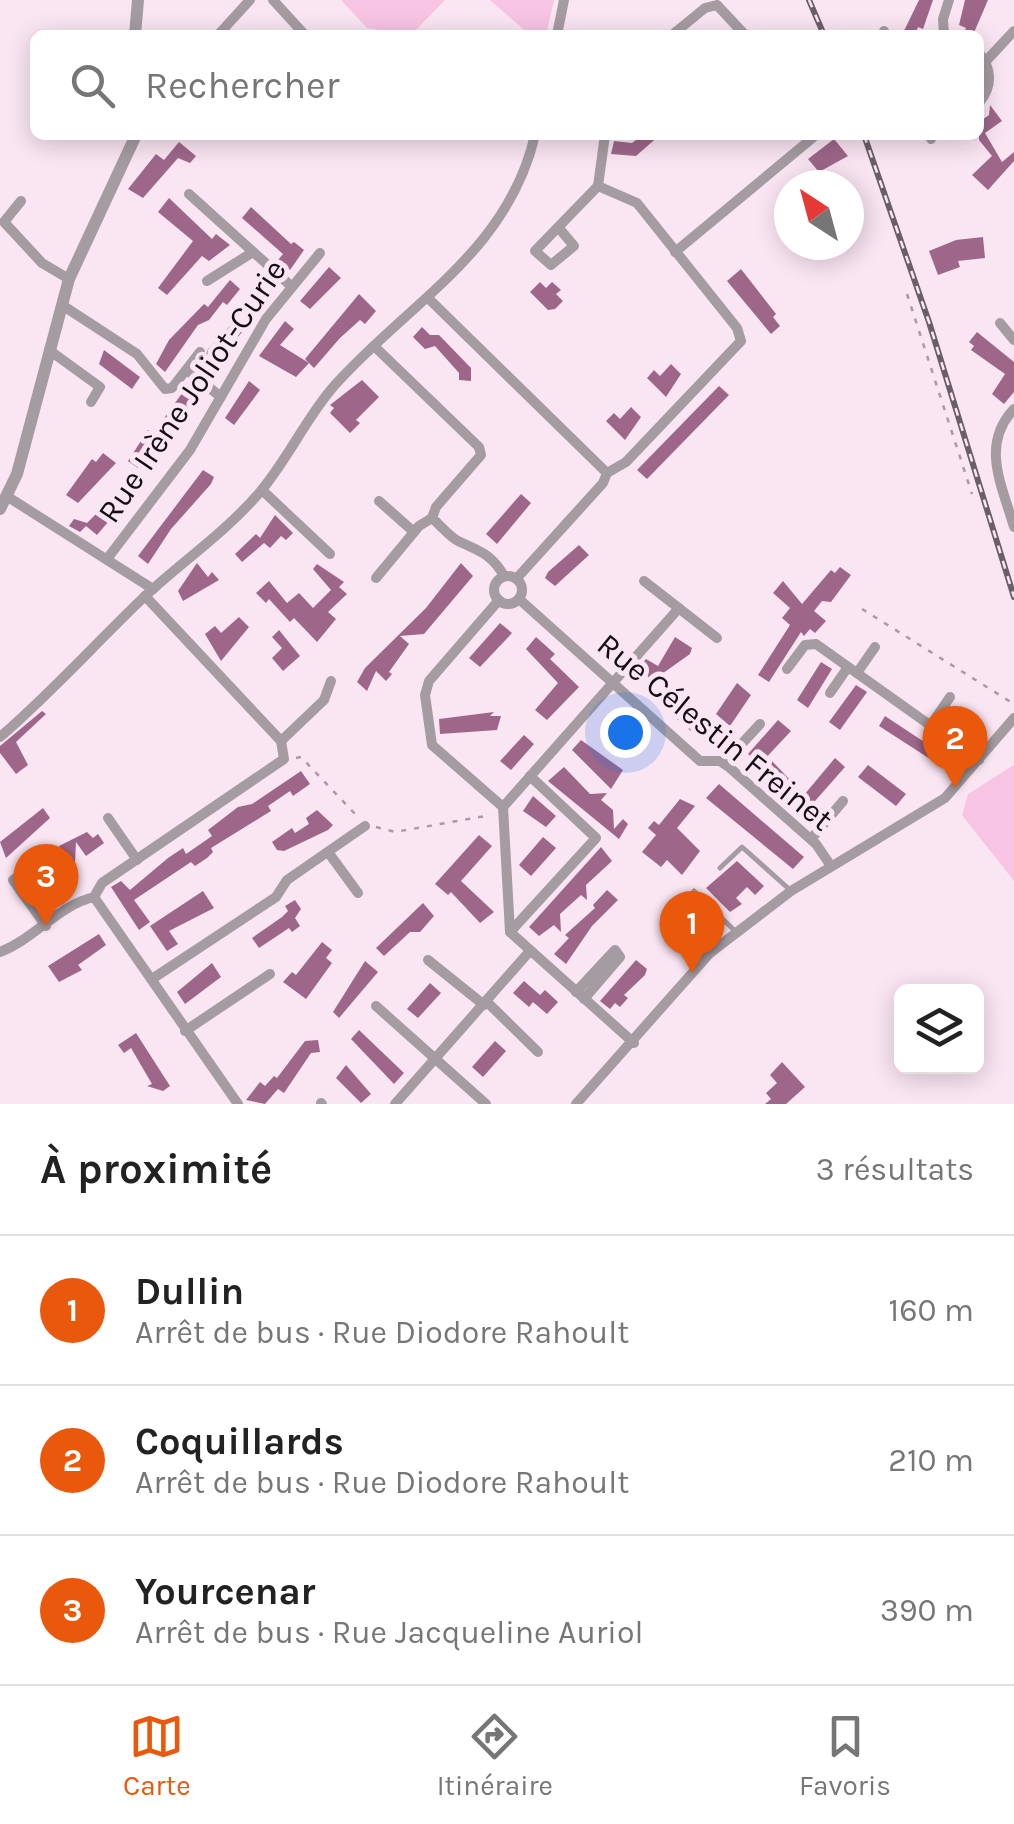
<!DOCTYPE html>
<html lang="fr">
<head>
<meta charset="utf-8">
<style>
  :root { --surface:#fff; --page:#f6f6f6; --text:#222; --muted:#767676; --line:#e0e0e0; --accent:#ea580c }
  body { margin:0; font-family:Karla,sans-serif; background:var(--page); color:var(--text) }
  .controls { position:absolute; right:30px; bottom:30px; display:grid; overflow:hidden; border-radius:15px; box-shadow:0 5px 25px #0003 }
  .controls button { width:90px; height:90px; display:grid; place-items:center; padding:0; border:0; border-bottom:2px solid var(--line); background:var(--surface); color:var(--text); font:50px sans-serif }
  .compass { position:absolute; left:774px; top:170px; width:90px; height:90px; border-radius:50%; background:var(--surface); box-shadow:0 5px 25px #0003; rotate:324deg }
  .you { position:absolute; left:625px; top:732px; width:35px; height:35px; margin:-25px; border:8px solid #fff; border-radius:50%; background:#1a73e8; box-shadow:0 0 0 15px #1a73e833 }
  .badge { display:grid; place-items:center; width:65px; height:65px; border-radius:50%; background:var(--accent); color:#fff; font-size:32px; font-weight:700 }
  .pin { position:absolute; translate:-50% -82px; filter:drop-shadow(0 2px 5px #0008) }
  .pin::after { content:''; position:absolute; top:52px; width:35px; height:30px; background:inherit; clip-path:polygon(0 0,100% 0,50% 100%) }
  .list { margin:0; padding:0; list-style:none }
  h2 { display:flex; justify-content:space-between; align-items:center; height:130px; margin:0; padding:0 40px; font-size:42px }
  h2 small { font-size:32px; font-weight:400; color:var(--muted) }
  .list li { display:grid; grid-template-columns:65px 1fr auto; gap:30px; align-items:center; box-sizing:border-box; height:150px; padding:0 40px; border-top:2px solid var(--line) }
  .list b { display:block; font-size:38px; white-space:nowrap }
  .list p { margin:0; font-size:32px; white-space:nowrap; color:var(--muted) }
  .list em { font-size:32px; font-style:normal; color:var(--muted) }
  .icon { flex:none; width:55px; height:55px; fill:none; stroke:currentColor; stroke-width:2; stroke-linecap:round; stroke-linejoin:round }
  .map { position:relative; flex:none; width:1014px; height:1104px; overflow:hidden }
  .search { position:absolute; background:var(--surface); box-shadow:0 5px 25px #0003; left:30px; right:30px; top:30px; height:110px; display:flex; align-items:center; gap:25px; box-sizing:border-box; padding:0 35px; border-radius:15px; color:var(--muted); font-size:38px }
  .sheet { height:580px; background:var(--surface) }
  nav { display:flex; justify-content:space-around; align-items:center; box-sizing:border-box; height:140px; border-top:2px solid var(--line); background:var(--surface); font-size:28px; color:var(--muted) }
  nav a { display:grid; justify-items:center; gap:5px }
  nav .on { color:var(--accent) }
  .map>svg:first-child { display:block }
  .green { fill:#f7c4e4 }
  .building { fill:#9e678a }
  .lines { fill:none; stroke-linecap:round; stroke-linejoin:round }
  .path { stroke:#aa9aa4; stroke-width:2.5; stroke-dasharray:5 8; stroke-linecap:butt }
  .service { stroke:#a59ca2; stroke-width:5 }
  .minor { stroke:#a59ca2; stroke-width:10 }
  .tertiary { stroke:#a59ca2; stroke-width:12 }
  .rail-casing { stroke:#6b5f67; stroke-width:6 }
  .rail { stroke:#fae5f2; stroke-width:2.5; stroke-dasharray:8; stroke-linecap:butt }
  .labels { text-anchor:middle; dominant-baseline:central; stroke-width:10; stroke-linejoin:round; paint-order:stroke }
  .street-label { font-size:32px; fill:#140d11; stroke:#fae5f2 }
</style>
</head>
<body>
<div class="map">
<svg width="1014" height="1104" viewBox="0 0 1014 1104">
  <rect width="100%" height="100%" fill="#fae5f2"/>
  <g class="green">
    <path d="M341,0H445L411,35L367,28Z"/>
    <path d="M490,0H554L546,35H530Z"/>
    <path d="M1014,765V881L962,815L968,794Z"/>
  </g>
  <g class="building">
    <path d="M919,0H933L923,29L918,27L915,35H902Z"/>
    <path d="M965,0H988L973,35H963L966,28L959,25Z"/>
    <path d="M990,105L1002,121L985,133L1002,162L1014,152V161L988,190L972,175L992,156L979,140V122L989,115Z"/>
    <path d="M642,135H660L636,156L611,154L614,141L632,143Z"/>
    <path d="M834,139L848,156L819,172L808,159Z"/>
    <path d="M179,142L196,156L190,163L178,158L143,198L128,189L156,154L164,160Z"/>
    <path d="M169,198L212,239L216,234L230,245L209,261L202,256L167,295L158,288L193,241L158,212Z"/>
    <path d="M251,207L291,244L294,242L304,250L290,270L278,260L283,254L242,218Z"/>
    <path d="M983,237L985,258L958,261L960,267L938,275L929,251L956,240Z"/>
    <path d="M329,267L341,278L310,309L300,301Z"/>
    <path d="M741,269L776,314L773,317L780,326L771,334L727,281Z"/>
    <path d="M230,280L240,289L227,305L223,302L209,320L198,325L165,372L156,364L169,340L204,304L208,307Z"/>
    <path d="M540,282L546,288L552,282L561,290L556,294L563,301L555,309L548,310L530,292Z"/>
    <path d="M359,294L376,311L365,324L360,320L340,338L314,368L305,359Z"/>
    <path d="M285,321L294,329L280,345L309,363L296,377L259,356Z"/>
    <path d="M232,324L242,332L220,359L225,363L217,373L203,362L208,349Z"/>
    <path d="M422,327L430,335H439L471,368V381L459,380V373L435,346L425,349L413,337Z"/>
    <path d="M977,332L1014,362V392L1004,404L992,394L1005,374L971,350L974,346L969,342Z"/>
    <path d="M104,350L140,377L132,389L99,364Z"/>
    <path d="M671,364L681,374L666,397L647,378L654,370L660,376Z"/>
    <path d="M362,380L379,397L356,420L360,423L350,433L330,413L334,408L330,405Z"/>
    <path d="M249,381L260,390L234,425L225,418Z"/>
    <path d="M188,385L200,395L173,428L162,421Z"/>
    <path d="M719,386L729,395L647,479L637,470Z"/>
    <path d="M631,407L641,417L625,440L606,421L614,413L620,419Z"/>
    <path d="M148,430L160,438L138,468L128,461Z"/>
    <path d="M103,453L116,463L78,503L66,495L92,459L96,462Z"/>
    <path d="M203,470L214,477L211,484L171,529L148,564L138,556Z"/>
    <path d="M521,494L531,503L497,544L486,534Z"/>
    <path d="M103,507L114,515L97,535L86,526L80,532L69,526L74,519L87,523Z"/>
    <path d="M275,515L293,533L286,540L281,536L270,548L264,543L242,562L235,554L256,534L260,538Z"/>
    <path d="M579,545L589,555L555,586L545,578L548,572Z"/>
    <path d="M197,563L208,577L212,572L219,580L183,601L178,591Z"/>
    <path d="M461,563L473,576L424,634L400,636L409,644L389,672L392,674L386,681L376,671L367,691L357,682L365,668L426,608Z"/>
    <path d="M317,564L344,582L339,587L347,594L328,612L336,619L317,642L294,618L290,622L269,599L266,603L256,593L269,581L287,603L299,593L313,608L331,590L313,569Z"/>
    <path d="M840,567L851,575L831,602L822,601L814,611L826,621L815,633L810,629L804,636L801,632L769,682L758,675L790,625L782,618L790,608L773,593L783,581L802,604L831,570L835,573Z"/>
    <path d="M239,617L249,627L221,661L205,634L215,626L221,633Z"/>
    <path d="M500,623L512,633L480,667L469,658Z"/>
    <path d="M279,630L300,656L283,671L272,658L282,648L272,637Z"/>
    <path d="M536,637L555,654L550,659L579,687L547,720L535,710L558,683L526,649Z"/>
    <path d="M675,637L692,648L690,654L652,681L639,667L646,659L658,666Z"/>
    <path d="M821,662L832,669L808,708L797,700Z"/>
    <path d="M737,683L751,695L730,726L716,714Z"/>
    <path d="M856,685L867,692L840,730L829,722Z"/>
    <path d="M676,692L696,709L692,714L700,721L691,731L663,707Z"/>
    <path d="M42,711L46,714L16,742L28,765L16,774L0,753V746Z"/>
    <path d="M494,712L490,716H501L497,730L440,734L439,719Z"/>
    <path d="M885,716L947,757L941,766L879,726Z"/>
    <path d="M778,720L791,731L762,762L772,761L792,782L781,795L763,778L768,772L748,754Z"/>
    <path d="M524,735L534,744L511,770L500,761Z"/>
    <path d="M581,740L623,770L611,789L572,750Z"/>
    <path d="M835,758L845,767L808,809L799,801Z"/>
    <path d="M868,765L906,794L896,806L858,777Z"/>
    <path d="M564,767L590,794L607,793L601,800L613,810L614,829L623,819L628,824L619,839L548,781Z"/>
    <path d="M301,771L310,784L293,796L290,791L268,806L271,811L211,848L213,852L207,858L195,866L191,862L134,900L150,922L139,930L111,887L121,881L130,890L168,858L183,848L186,854L212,836L208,830L238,807L252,804Z"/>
    <path d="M719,784L804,857L793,869L706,798Z"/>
    <path d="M533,796L556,816L546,827L523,811Z"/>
    <path d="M680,799L695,806L677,828L700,851L682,875L667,860L661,867L642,852L656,835L648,828L654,821L659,825Z"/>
    <path d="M43,808L50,818L6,858L0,842Z"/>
    <path d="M317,810L333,825L328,830L284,851L277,850L272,842L292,828L295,833L309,824L306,818Z"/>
    <path d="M87,832L93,838L98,834L104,843L86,856L76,842L75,862L57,874L50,865L64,853L59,846Z"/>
    <path d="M479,835L492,846L461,881L494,912L480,923L451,892L448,895L435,884Z"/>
    <path d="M543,837L556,848L531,876L519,865Z"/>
    <path d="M601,847L612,861L586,885L587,900L581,895L560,914L561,932L554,925L539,936L529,927Z"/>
    <path d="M737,861L764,886L755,895L747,887L736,898L742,904L730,912L706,888Z"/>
    <path d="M607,890L618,900L592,926L566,964L554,954L569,938L565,935L595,908L593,905Z"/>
    <path d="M203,891L214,908L169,931L178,944L167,951L150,926Z"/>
    <path d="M295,900L301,909L295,918L300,926L292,932L289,928L259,948L252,938L282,917L288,911L285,906Z"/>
    <path d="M423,903L434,916L420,932H410L384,956L376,948Z"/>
    <path d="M99,934L106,945L78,965L82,970L59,982L48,966Z"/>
    <path d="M322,942L332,950L326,958L332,963L306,999L283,982L292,972L296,975Z"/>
    <path d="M636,960L647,969L645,975L624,995L628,998L620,1007L615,1003L610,1009L600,1001Z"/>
    <path d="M365,961L378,972L339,1018L333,1012Z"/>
    <path d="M212,963L221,977L185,1004L177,992Z"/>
    <path d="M524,981L540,995L545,990L558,1002L547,1014L533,1002L529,1007L513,993Z"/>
    <path d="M430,983L441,993L418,1018L407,1009Z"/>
    <path d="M359,1030L404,1073L394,1084L351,1039Z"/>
    <path d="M136,1033L170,1086L163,1091L147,1086L152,1084L131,1048L124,1053L118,1045Z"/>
    <path d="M318,1040L320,1052L311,1053L284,1093L278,1089L265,1104L246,1100L260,1082L265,1086L274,1076L277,1078L305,1041Z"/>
    <path d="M495,1041L506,1051L483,1077L472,1067Z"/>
    <path d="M782,1062L805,1087L786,1104H765L771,1099L766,1093L777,1083L770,1075Z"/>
    <path d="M346,1065L371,1094L361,1103L336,1078Z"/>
  </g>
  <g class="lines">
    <g class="path">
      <path d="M907,294L972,494"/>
      <path d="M862,609L1014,704"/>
      <path d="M296,758L301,757L357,816"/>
      <path d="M376,827L395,832L491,815"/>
    </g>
    <g class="service">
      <path d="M720,868L742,847L789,889"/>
      <path d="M694,891L735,931"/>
    </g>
    <g class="minor">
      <path d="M273,0L305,35"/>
      <path d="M884,31L886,35"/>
      <path d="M218,35L250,0"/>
      <path d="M557,35L564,0"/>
      <path d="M672,35L705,8L717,5L745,35"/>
      <path d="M944,35L943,19L949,0"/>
      <path d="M979,53C992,69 993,86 979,103"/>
      <path d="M986,61L1014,31"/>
      <path d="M605,135L598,186L637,203L737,328L741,341L626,462L607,473"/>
      <path d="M931,139L933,135"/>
      <path d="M189,194L291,286"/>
      <path d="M21,201L4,222L42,263L69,279"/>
      <path d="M558,227L574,246L551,265L535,251L598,186"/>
      <path d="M675,252L816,135"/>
      <path d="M207,281L253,252"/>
      <path d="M429,299L607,473L603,483L517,578"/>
      <path d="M62,305L137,354L165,389L172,388L200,352"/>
      <path d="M1000,323L1014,340"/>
      <path d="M374,346L479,447L481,455L436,507L432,518C440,525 449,536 458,541C479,551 492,554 504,576"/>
      <path d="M49,350L100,387L91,402"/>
      <path d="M187,370L221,397"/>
      <path d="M1014,409C980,445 1002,485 1014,527"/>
      <path d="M262,490L330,554"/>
      <path d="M8,497L153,589"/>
      <path d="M379,501L414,532"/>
      <path d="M107,559L190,450L266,319L320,253"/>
      <circle cx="508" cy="590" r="14"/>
      <path d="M376,578L419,526L432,518"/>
      <path d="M644,581L717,638"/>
      <path d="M519,599L700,761H720L730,768L816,844L831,866"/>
      <path d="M499,600L429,681L425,695L432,745L503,807"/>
      <path d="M787,669L805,645L816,644L979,760"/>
      <path d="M857,673L875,647"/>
      <path d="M830,693L848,667"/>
      <path d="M931,725L950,697"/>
      <path d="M0,737C50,694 94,645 142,599C180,563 225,533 260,492C288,459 306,418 334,386C408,303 508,252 535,135"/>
      <path d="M281,741L324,700L331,681"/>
      <path d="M724,763L760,724"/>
      <path d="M503,807L510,932L634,1043"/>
      <path d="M503,807L679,608"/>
      <path d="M108,818L137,860"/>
      <path d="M811,839L843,801"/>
      <path d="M328,852L358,893"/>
      <path d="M94,897L238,1104"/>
      <path d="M46,926L13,880L49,855"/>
      <path d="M510,932L596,838L530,776"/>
      <path d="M0,952C34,939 59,905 94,897L102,883L284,759L281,741L145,596"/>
      <path d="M428,960L484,1005"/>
      <path d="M152,979L276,897L287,880L365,826"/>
      <path d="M576,992L615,950L620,957L584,999"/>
      <path d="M487,1002L538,1052"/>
      <path d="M376,1006L486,1104"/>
      <path d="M185,1031L270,974"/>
      <path d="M321,1103L322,1104"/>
      <path d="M395,1104L529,952"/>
      <path d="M576,1104L710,953L791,891L945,798L1014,718"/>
    </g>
    <g class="tertiary">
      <path d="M135,35L138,0"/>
      <path d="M0,509L17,474L69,279L136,135"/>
    </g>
    <defs>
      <g id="rail">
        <path d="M809,0L824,35"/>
        <path d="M864,135L929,322L1014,597"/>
      </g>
    </defs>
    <use href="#rail" class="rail-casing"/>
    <use href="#rail" class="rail"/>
  </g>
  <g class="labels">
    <g class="street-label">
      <text transform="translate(192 391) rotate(-56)">Rue Irène Joliot-Curie</text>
      <text transform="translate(715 732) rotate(39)">Rue Célestin Freinet</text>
    </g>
  </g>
</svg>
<div class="controls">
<button><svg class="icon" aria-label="layers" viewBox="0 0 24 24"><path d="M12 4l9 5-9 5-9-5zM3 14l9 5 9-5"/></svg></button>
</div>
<svg class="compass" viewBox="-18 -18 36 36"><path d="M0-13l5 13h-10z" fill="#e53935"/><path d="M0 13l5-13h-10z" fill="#767676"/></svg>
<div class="you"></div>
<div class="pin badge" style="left:692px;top:973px">1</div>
<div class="pin badge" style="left:955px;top:788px">2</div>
<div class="pin badge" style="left:46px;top:926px">3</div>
<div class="search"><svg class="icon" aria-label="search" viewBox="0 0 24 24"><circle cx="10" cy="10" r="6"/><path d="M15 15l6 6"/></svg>Rechercher</div>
</div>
<section class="sheet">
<h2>À proximité<small>3 résultats</small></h2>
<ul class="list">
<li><span class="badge">1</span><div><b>Dullin</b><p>Arrêt de bus · Rue Diodore Rahoult</p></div><em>160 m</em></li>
<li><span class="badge">2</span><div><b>Coquillards</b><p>Arrêt de bus · Rue Diodore Rahoult</p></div><em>210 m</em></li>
<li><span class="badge">3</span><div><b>Yourcenar</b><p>Arrêt de bus · Rue Jacqueline Auriol</p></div><em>390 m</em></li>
</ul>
</section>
<nav>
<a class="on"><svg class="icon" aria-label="map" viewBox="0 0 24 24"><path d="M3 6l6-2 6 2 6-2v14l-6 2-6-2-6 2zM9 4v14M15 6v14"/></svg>Carte</a>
<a><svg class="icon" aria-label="directions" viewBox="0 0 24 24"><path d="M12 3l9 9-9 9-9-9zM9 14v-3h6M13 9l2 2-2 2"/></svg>Itinéraire</a>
<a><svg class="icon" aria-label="saved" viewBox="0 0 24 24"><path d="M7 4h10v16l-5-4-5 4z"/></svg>Favoris</a>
</nav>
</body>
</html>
